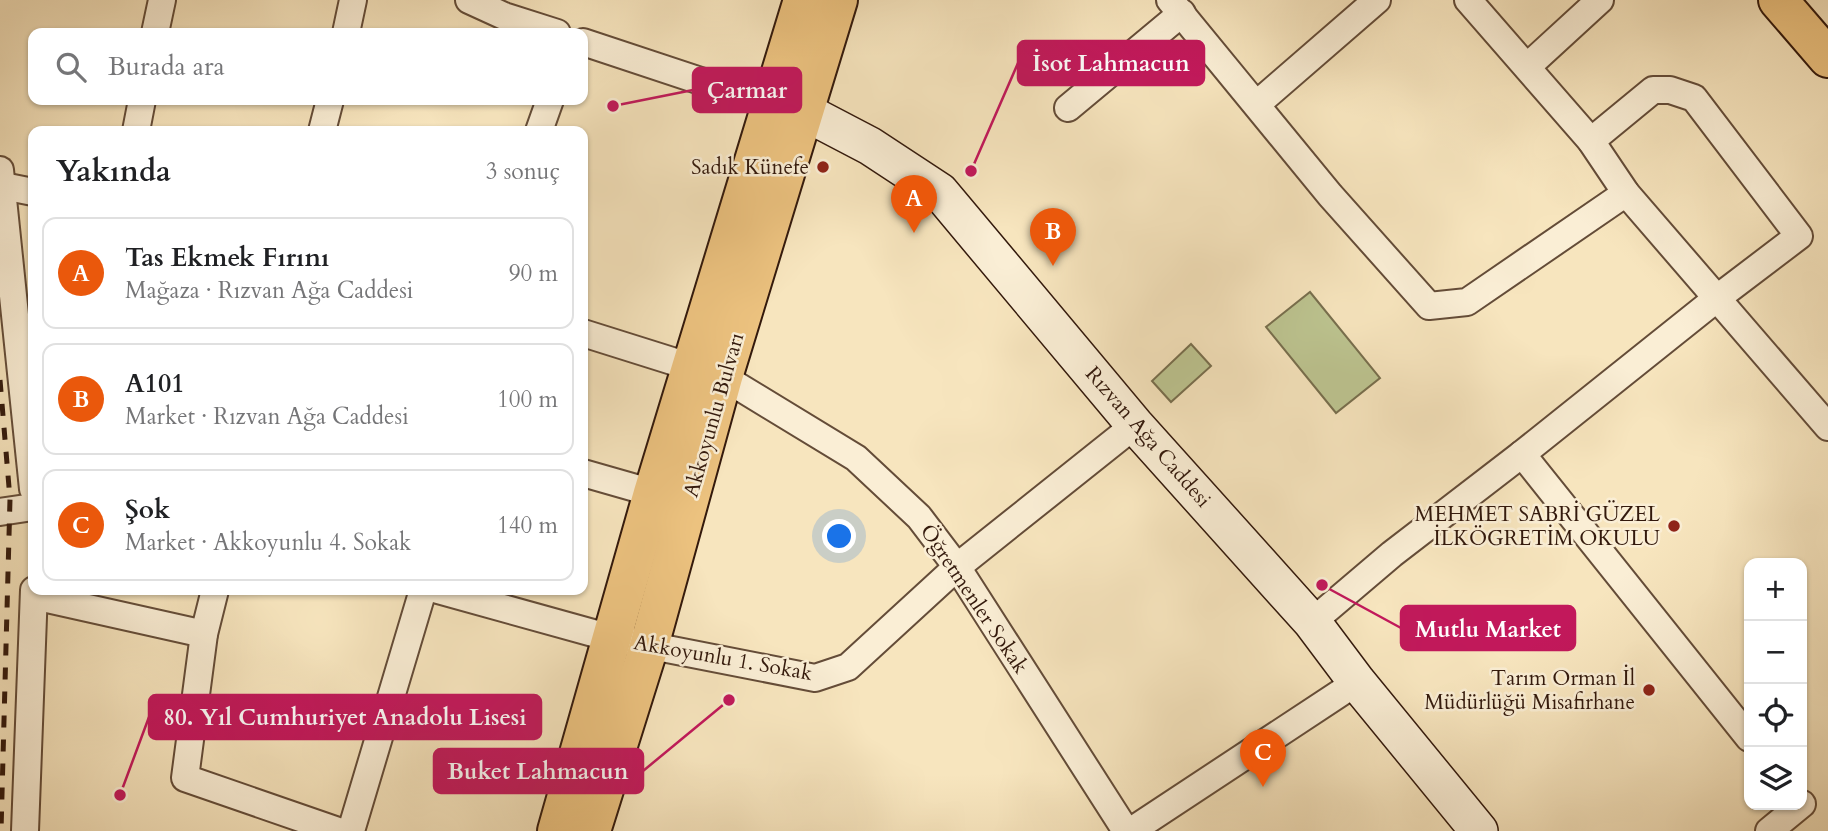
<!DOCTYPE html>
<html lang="tr">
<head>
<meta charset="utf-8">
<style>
  :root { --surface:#fff; --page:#f2f2f2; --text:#202124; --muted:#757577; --line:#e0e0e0; --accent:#ea580c }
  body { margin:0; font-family:Cardo,serif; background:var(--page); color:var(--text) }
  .controls { position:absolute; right:21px; bottom:21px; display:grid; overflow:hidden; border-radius:14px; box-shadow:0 2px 5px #0004 }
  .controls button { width:63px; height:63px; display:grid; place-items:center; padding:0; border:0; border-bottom:2px solid var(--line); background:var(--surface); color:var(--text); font:35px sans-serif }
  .you { position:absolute; left:840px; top:537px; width:24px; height:24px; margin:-18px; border:5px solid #fff; border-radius:50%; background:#1a73e8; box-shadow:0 0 0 10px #1a73e833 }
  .badge { display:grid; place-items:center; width:46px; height:46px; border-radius:50%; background:var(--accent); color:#fff; font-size:23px; font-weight:700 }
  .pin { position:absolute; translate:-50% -58px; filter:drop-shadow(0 2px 4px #0008) }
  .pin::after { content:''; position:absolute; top:37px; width:24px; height:21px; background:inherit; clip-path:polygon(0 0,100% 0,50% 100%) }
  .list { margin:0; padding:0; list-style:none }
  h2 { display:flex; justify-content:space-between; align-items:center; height:91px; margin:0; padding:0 28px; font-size:30px }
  h2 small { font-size:23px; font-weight:400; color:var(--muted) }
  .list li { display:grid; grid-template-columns:46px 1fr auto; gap:21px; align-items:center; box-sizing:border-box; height:112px; margin:0 14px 14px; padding:0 14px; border:2px solid var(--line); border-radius:14px }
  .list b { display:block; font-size:26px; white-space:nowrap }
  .list p { margin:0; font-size:23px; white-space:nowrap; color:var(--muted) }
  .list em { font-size:23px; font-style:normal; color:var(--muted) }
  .icon { flex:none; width:38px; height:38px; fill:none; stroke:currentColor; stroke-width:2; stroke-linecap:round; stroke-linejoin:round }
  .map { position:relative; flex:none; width:1828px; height:831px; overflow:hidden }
  .search { position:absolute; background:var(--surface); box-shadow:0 2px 5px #0004; left:28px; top:28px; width:560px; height:77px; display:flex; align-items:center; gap:18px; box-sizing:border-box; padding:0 24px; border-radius:14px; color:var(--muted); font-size:26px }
  .panel { position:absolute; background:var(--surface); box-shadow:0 2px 5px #0004; left:28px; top:126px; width:560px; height:469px; border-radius:14px }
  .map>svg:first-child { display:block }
  .green { fill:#bdc591; stroke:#786f4e; stroke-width:2 }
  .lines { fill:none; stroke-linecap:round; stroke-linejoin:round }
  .street-casing { stroke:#644c38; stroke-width:30 }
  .secondary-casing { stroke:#33190c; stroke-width:40 }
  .primary-casing { stroke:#33190c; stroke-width:42 }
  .street { stroke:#faeed5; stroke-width:26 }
  .secondary { stroke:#faeed5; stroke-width:37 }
  .primary { stroke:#ecc27f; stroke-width:38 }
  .rail { stroke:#33190c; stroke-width:5; stroke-dasharray:12 12; stroke-linecap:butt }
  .poi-dot { fill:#8f2418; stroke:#faeed5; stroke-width:2.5 }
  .labels { text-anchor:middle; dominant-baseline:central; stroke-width:5; stroke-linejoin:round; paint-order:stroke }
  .poi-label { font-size:21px; fill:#33190c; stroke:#faeed5; text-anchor:end }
  .street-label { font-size:21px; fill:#33190c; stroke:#faeed5 }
  .leader { fill:none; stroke:#c2185b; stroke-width:2.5 }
  .callout-dot { fill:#c2185b; stroke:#faeed5; stroke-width:2.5 }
  .callout { fill:#c2185b; stroke:#c2185b; stroke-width:2.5 }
  .callout-label { font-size:23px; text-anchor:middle; font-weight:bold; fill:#fff }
</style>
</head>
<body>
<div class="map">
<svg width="1828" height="831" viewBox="0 0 1828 831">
  <rect width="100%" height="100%" fill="#f7e5be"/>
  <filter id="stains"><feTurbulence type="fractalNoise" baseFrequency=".00286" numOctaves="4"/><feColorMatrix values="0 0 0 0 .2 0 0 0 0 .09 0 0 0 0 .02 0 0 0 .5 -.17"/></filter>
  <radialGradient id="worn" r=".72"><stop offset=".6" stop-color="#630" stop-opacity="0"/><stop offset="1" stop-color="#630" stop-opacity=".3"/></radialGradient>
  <g class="green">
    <path d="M1310,292L1380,378L1336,413L1266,327Z"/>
    <path d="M1191,344L1211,366L1171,402L1152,381Z"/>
  </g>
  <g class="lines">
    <defs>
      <g id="street">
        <path d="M469,0L504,16L557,33"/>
        <path d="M1170,0L1330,195L1429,306L1467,302L1626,193"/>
        <path d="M1468,0L1591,141L1626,193L1828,427"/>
        <path d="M155,33L162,0"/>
        <path d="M346,33L353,0"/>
        <path d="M583,42L770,104"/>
        <path d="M1527,67L1600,0"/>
        <path d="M1257,104L1377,0"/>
        <path d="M1068,108L1182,13"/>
        <path d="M136,131L142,100"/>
        <path d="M322,131L330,100"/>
        <path d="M539,131L550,100"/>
        <path d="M1591,141L1653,90H1670L1694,98L1799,236L1716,299L1522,454L1749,738"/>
        <path d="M0,170L33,489"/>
        <path d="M3,186L33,192"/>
        <path d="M583,333L723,377L856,458L919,517L957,567L1126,831"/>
        <path d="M583,473L653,493"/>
        <path d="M0,512L33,507"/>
        <path d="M215,590L204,634L185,778L338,831"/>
        <path d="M438,590L611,638L815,678L848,667L957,567L1135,425"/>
        <path d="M34,596L204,634"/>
        <path d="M1312,622L1392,554L1522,454"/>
        <path d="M25,831L34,590"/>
        <path d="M351,831L423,590"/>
        <path d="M1131,831L1357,682"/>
        <path d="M1769,831L1802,804"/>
      </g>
      <path id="secondary" d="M775,105L805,112L870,146L940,192L1135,425L1312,622L1357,682L1479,831"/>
      <g id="primary">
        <path d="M1778,0L1828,58"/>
        <path d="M557,831L653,493L803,0"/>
        <path d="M591,831L649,646L723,377L838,0"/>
      </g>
    </defs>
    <use href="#street" class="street-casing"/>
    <use href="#secondary" class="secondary-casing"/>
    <use href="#primary" class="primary-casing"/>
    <use href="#street" class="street"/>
    <use href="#secondary" class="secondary"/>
    <use href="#primary" class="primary"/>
    <path class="rail" d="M0,380L10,499L1,831"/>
  </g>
  <g class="poi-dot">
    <circle cx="823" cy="167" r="7"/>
    <circle cx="1674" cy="526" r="7"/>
    <circle cx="1649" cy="690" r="7"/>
  </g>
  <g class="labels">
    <g class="poi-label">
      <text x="809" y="167">Sadık Künefe</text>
      <text x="1660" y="514">MEHMET SABRİ GÜZEL<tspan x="1660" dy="24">İLKÖGRETİM OKULU</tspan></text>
      <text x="1635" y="678">Tarım Orman İl<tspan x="1635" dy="24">Müdürlüğü Misafirhane</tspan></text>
    </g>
    <g class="street-label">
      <text transform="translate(714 415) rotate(-74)">Akkoyunlu Bulvarı</text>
      <text transform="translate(1148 437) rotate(49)">Rızvan Ağa Caddesi</text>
      <text transform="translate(974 599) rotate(56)">Öğretmenler Sokak</text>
      <text transform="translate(723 658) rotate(10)">Akkoyunlu 1. Sokak</text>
    </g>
  </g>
  <path class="leader" d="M971 171L1018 63M613 106L693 90M1322 585L1401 628M120 795L149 717M729 700L643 771"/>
  <g class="callout-dot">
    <circle cx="971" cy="171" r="7"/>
    <circle cx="613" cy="106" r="7"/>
    <circle cx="1322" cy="585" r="7"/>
    <circle cx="120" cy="795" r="7"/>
    <circle cx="729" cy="700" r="7"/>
  </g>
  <g class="callout">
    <rect x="1018" y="41" width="186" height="44" rx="7"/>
    <rect x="693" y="68" width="108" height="44" rx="7"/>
    <rect x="1401" y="606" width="174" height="44" rx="7"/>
    <rect x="149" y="695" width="392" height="44" rx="7"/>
    <rect x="434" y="749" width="209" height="44" rx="7"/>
  </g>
  <g class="callout-label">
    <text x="1111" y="71">İsot Lahmacun</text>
    <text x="747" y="98">Çarmar</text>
    <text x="1488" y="637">Mutlu Market</text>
    <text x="345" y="725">80. Yıl Cumhuriyet Anadolu Lisesi</text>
    <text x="538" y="779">Buket Lahmacun</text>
  </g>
  <rect width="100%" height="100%" filter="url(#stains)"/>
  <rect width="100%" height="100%" fill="url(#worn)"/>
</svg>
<div class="controls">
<button>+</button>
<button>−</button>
<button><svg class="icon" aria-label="locate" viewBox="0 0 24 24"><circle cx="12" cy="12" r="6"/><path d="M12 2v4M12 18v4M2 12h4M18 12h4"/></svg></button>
<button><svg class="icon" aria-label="layers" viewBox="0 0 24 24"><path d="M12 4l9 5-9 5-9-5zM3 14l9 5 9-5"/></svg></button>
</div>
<div class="you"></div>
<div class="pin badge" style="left:914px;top:233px">A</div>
<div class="pin badge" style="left:1053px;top:266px">B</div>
<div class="pin badge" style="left:1263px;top:787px">C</div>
<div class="search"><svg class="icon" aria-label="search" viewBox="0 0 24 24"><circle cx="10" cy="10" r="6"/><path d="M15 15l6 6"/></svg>Burada ara</div>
<section class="panel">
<h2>Yakında<small>3 sonuç</small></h2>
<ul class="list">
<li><span class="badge">A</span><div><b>Tas Ekmek Fırını</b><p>Mağaza · Rızvan Ağa Caddesi</p></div><em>90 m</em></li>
<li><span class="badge">B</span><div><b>A101</b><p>Market · Rızvan Ağa Caddesi</p></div><em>100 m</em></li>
<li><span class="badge">C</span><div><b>Şok</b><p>Market · Akkoyunlu 4. Sokak</p></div><em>140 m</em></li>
</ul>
</section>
</div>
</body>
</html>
